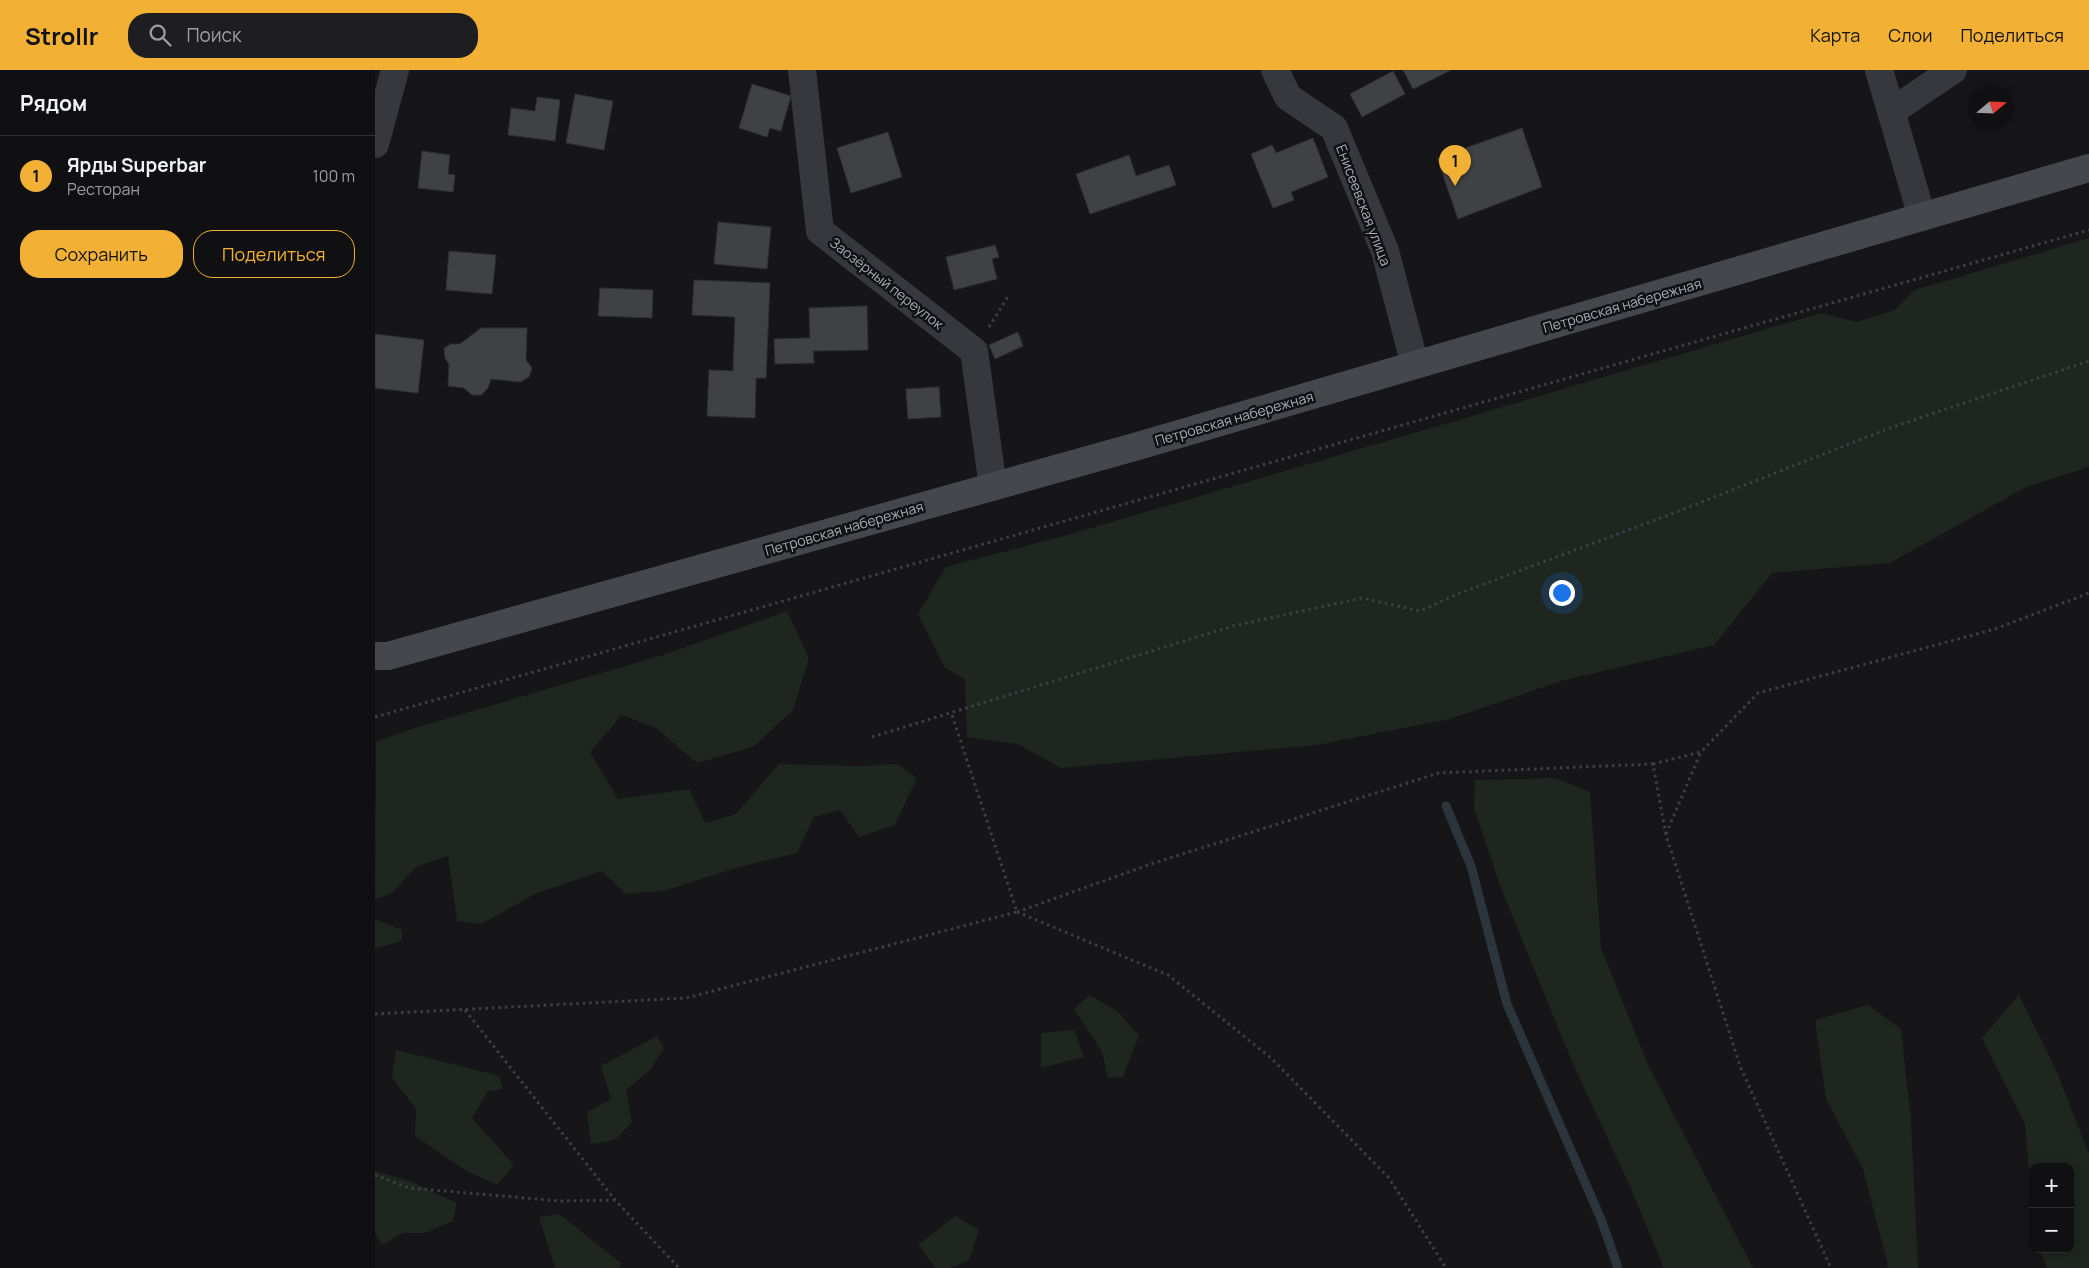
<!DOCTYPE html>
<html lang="ru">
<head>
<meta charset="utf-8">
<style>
  :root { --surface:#101012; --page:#1e1e20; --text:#f1f3f6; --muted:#9c9d9f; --line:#303032; --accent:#f2b134 }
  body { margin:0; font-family:Manrope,sans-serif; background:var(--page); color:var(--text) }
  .controls { position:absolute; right:15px; bottom:15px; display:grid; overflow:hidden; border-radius:10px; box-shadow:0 2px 12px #0003 }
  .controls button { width:45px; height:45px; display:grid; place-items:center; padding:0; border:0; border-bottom:1px solid var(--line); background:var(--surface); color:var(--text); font:25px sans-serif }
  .compass { position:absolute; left:1594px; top:15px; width:45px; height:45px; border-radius:50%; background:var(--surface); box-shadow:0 2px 12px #0003; rotate:71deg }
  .you { position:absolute; left:1186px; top:522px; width:18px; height:18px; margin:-12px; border:4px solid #fff; border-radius:50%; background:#1a73e8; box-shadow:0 0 0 8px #1a73e833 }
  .badge { display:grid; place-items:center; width:32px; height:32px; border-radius:50%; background:var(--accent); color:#111; font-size:16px; font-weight:700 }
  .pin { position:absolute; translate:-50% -41px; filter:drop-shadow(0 1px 2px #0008) }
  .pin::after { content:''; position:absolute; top:26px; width:18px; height:15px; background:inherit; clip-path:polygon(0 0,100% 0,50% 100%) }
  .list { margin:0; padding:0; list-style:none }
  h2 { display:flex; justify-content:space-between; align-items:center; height:65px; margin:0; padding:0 20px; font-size:21px }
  h2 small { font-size:16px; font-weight:400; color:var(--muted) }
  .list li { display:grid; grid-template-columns:32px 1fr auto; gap:15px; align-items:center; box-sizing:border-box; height:80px; padding:0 20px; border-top:1px solid var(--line) }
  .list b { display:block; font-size:19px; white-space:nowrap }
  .list p { margin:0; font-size:16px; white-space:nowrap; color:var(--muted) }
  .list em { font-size:16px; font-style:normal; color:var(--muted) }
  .actions { display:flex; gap:10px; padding:15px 20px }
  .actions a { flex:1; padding:11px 0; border:1px solid var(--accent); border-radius:20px; text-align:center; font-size:18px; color:var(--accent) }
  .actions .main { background:var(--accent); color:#111 }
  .icon { flex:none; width:28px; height:28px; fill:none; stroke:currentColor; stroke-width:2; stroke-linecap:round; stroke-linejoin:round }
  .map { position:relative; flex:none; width:1714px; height:1198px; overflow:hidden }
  header { display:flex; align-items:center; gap:30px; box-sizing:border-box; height:70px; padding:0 25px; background:var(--accent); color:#111 }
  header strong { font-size:24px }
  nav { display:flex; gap:28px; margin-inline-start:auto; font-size:18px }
  .search { width:350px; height:45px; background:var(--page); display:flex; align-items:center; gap:12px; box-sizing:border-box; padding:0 18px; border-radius:20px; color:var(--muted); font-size:19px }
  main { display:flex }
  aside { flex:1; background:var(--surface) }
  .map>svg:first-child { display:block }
  .green { fill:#1e261f }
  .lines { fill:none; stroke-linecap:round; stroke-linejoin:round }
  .stream { stroke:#2c353c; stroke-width:9 }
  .building { fill:#404145; stroke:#303034 }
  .path { stroke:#3d3f44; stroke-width:3; stroke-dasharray:2.5 4; stroke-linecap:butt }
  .street { stroke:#37383d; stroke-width:28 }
  .secondary { stroke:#45474d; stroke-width:28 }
  .labels { text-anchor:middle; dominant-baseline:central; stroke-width:5; stroke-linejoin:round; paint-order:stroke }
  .street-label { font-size:14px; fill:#a8adb8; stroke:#111113 }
</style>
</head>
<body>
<header>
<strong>Strollr</strong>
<div class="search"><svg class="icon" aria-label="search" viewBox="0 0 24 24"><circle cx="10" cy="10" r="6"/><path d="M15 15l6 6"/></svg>Поиск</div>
<nav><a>Карта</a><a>Слои</a><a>Поделиться</a></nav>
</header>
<main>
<aside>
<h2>Рядом<small></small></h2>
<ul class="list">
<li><span class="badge">1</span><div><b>Ярды Superbar</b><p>Ресторан</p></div><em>100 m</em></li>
</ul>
<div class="actions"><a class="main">Сохранить</a><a>Поделиться</a></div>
</aside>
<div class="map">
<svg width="1714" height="1198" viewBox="0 0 1714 1198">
  <rect width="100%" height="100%" fill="#161618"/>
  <g class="green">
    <path d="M1714,168V397L1651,417L1515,493L1397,503L1339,575L1186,611L1074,649L942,675L686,698L643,674L592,667L590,609L570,598L543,544L571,497L689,466L1446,243L1482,252L1520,240L1540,220Z"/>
    <path d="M412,541L434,588L418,640L378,677L322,693L281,658L247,645L215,682L243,729L314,719L330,753L361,744L404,694L485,696L523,694L542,708L520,755L484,767L465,740L439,747L422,783L361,798L289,821L251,824L227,801L162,823L106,854L82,851L73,786L41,797L16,824L0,829L1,672L30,661L291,584Z"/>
    <path d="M1180,708L1215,722L1226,878L1274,997L1378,1198H1289L1255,1116L1198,994L1126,818L1099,738L1100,710Z"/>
    <path d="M0,849L27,860V871L0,878Z"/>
    <path d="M715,925L742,941L764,965L748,1007L733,1008L727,982L699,939Z"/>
    <path d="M1644,925L1681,1000L1714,1084V1198H1672L1664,1179H1695V1097H1658V1148L1650,1054L1607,968Z"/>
    <path d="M1493,935L1526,959L1536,1050L1543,1198H1512L1513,1195L1488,1099L1451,1029L1440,950Z"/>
    <path d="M699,960L709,987L666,998V963Z"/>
    <path d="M282,966L289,978L275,1000L251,1020L257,1052L240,1070L216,1074L212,1042L236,1029L226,996Z"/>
    <path d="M21,980L124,1006L128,1019L113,1021L97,1048L139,1095L122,1115L90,1100L40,1066L41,1039L17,1008Z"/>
    <path d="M0,1101L37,1112L82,1133L78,1151L51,1163H28L7,1175L0,1163Z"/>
    <path d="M184,1144L246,1193L244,1198H180L164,1147Z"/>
    <path d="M580,1146L604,1160L594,1190L575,1198H561L543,1175Z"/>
  </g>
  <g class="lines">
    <path class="stream" d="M1071,736L1096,796L1132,934L1226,1149L1243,1198"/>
  </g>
  <g class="building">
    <path d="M1028,0H1076L1038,19Z"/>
    <path d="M1018,1L1030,24L987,47L975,24Z"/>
    <path d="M377,14L416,26L406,61L395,58L392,67L364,58Z"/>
    <path d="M200,24L238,31L229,80L191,73Z"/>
    <path d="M162,27L185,30L180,71L133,65L136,38L160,41Z"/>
    <path d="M1147,58L1167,117L1083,149L1062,88Z"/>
    <path d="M513,62L527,107L476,123L462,78Z"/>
    <path d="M938,68L953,107L916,122L919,130L898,138L876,84L897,75L901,83Z"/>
    <path d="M47,81L75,85L73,104L80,105L78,122L43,118Z"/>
    <path d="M754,85L761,106L794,95L801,115L715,144L701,104Z"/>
    <path d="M343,152L396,157L392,199L339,194Z"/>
    <path d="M620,175L624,187L617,189L622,209L579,220L571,187Z"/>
    <path d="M74,181L121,185L117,224L71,220Z"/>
    <path d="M319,210L395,213L391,308H381L380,348L332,346L334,300L358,301L360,247L317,245Z"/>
    <path d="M225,218L278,220L277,248L223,246Z"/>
    <path d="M492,236L493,280L438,281L439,293L400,294L399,269L435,268L434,238Z"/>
    <path d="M106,258H152L151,290L157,298L154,307L145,312L116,309L113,318L106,325H97L89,318L73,316L74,294L70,288L69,278L76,274H85Z"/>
    <path d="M643,262L648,276L620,289L614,275Z"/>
    <path d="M0,264L49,270L43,323L0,318Z"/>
    <path d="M564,317L566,347L533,349L531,319Z"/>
  </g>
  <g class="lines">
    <g class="path">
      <path d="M614,257L634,225"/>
      <path d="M0,647L1714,160"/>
      <path d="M497,667L858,556L987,528L1045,541L1085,523L1291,446L1515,358L1714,291"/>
      <path d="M1278,694L1326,682L1383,623L1620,559L1714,523"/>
      <path d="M1291,764L1326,682"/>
      <path d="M642,842L776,794L1064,703L1278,694L1291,765L1365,996L1456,1198"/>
      <path d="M642,842L793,905L896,988L1014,1108L1071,1198"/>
      <path d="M90,940L240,1130L304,1198"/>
      <path d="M0,944L311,928L642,842L576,642"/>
      <path d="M0,1105L34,1118L185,1131L240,1130"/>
    </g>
    <g class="street">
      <path d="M427,0L445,161L599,281L618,417"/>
      <path d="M900,0L913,27L959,58L1010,181L1040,295"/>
      <path d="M1504,0L1547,147"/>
      <path d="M1516,42L1578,0"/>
      <path d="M0,74L20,0"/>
    </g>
    <path class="secondary" d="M0,586H13L763,376L1714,98"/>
  </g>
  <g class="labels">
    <g class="street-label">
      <text transform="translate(989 135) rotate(69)">Енисеевская улица</text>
      <text transform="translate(512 213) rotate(38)">Заозёрный переулок</text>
      <text transform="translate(1247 235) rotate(-16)">Петровская набережная</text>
      <text transform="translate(859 348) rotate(-16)">Петровская набережная</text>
      <text transform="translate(469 458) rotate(-16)">Петровская набережная</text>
    </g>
  </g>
</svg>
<div class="controls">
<button>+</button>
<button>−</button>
</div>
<svg class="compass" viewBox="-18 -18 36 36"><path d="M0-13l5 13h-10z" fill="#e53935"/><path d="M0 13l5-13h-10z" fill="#9c9d9f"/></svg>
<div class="you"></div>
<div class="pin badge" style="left:1080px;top:116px">1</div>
</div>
</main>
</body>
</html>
